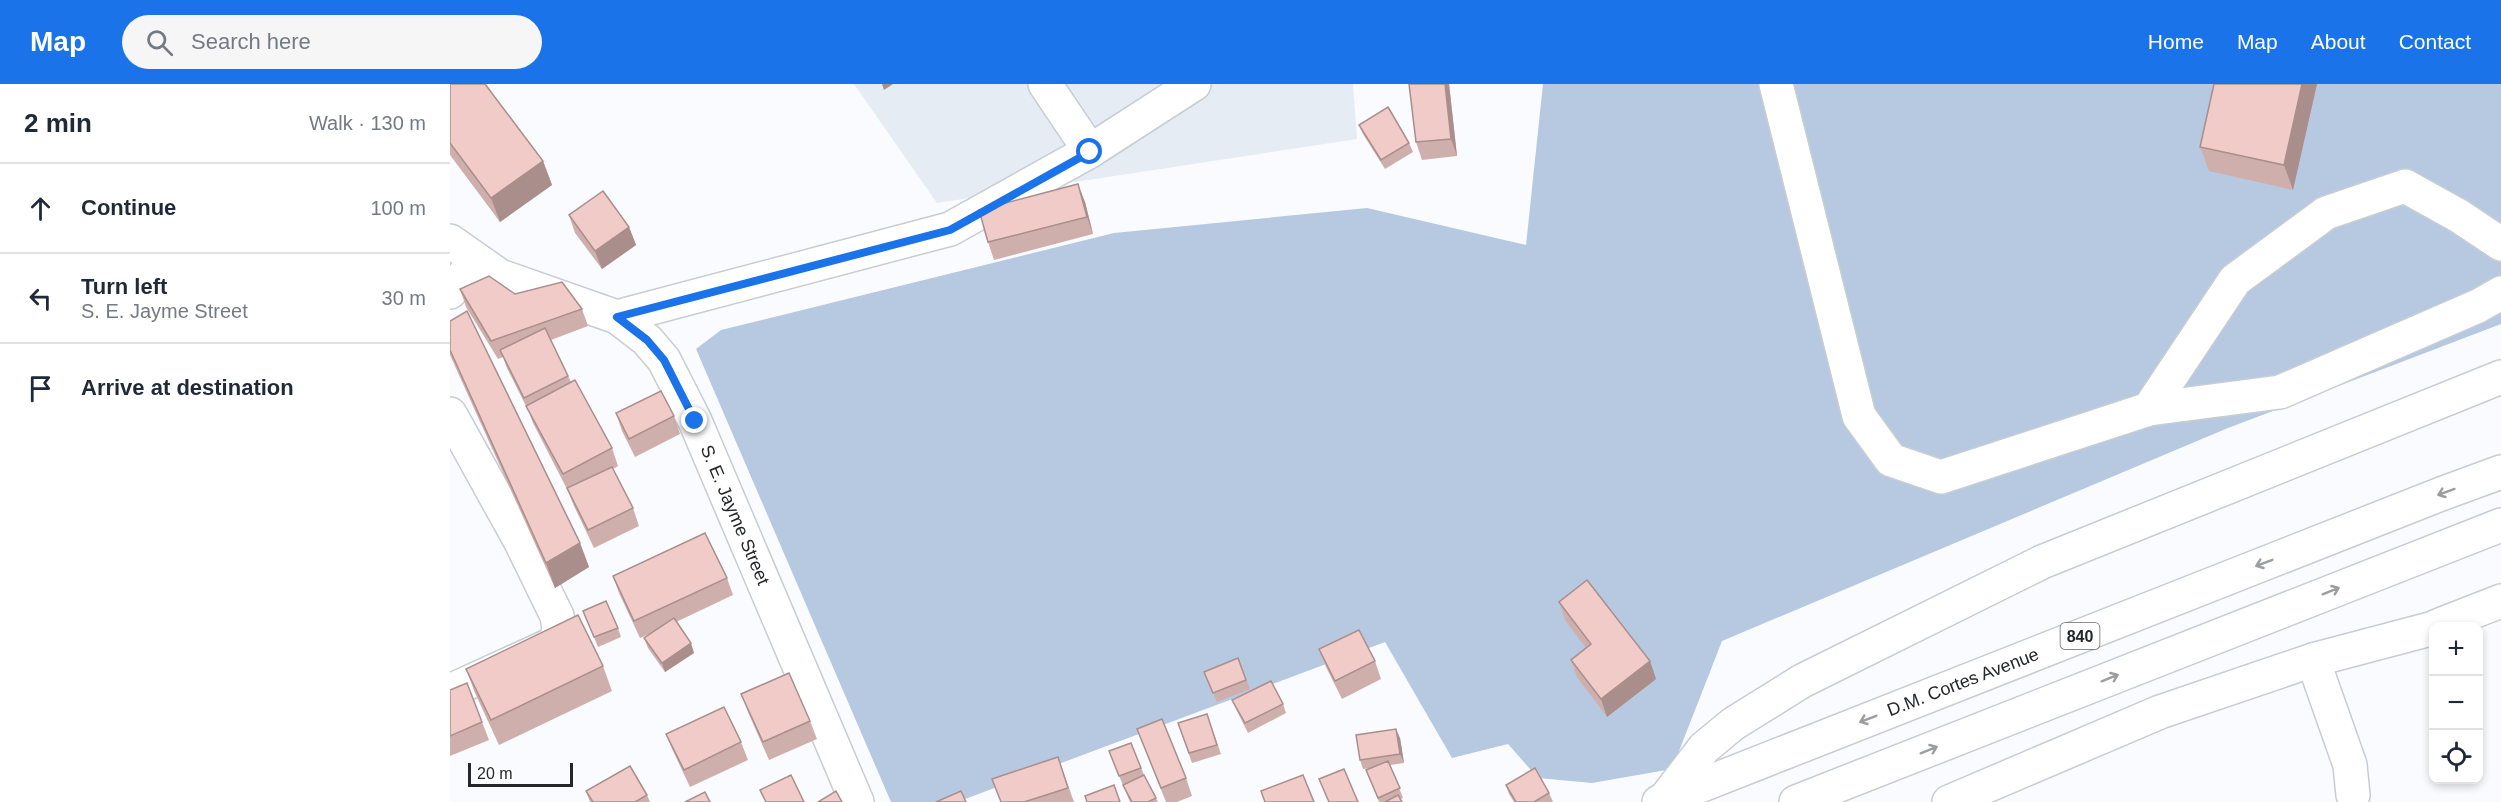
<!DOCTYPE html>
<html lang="en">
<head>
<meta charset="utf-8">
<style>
  :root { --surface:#fff; --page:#f6f6f7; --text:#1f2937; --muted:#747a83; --line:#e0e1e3; --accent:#1a73e8 }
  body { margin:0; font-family:Helvetica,sans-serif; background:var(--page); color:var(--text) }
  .controls { position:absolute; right:18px; bottom:18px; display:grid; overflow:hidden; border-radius:12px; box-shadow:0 3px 9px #0003 }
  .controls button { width:54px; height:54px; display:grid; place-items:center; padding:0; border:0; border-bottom:2px solid var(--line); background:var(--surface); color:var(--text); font:30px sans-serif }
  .scale { position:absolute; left:18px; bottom:15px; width:105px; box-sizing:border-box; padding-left:6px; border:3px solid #242629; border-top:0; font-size:16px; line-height:21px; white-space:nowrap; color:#242629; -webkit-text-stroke:4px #fff; paint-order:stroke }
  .stop { position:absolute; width:18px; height:18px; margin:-14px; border:4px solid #1a73e8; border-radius:50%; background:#fff }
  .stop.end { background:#1a73e8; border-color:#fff; box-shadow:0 2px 6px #0008 }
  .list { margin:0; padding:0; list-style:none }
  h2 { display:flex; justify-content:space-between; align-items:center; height:78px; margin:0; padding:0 24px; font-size:26px }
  h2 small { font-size:20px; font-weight:400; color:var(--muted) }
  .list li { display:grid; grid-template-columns:39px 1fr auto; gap:18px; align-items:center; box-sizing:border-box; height:90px; padding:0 24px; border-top:2px solid var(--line) }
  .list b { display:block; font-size:22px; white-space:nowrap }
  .list p { margin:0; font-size:20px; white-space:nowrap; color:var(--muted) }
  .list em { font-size:20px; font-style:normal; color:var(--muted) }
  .icon { flex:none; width:33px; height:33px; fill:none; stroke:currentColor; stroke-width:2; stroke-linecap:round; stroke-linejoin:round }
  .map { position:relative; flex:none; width:2051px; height:718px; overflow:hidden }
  header { display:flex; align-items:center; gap:36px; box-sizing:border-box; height:84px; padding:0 30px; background:var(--accent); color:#fff }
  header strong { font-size:28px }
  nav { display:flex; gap:33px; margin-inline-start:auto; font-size:21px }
  .search { width:420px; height:54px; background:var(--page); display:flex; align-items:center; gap:15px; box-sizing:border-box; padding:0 21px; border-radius:33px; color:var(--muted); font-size:22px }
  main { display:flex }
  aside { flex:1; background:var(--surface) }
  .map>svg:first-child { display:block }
  .built { fill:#e6ecf4 }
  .grass { fill:#b6c9e1 }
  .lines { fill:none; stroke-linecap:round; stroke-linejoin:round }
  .minor-casing { stroke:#c7cdd4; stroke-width:36 }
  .highway-casing { stroke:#c7cdd4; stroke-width:36 }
  .minor { stroke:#fff; stroke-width:33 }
  .highway { stroke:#fff; stroke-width:33 }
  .wall { fill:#cfafac }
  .shaded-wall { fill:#a98e8c }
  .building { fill:#f1cbc8; stroke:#a98e8c; stroke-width:1.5 }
  .oneway { stroke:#9c9d9f }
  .route { stroke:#1a73e8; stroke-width:8 }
  .labels { text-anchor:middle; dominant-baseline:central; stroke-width:6; stroke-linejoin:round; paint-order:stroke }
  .shield { fill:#fff; stroke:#666769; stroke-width:1.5 }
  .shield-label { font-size:16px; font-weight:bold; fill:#242629 }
  .street-label { font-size:18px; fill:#242629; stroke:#fff }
</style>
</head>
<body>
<header>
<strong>Map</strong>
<div class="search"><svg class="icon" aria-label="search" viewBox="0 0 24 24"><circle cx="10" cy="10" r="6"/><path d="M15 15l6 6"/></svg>Search here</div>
<nav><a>Home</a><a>Map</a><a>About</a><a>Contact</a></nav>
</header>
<main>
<aside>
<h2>2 min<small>Walk · 130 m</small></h2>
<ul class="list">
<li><svg class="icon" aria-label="ahead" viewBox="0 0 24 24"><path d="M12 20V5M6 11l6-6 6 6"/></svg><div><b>Continue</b></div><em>100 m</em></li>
<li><svg class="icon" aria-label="left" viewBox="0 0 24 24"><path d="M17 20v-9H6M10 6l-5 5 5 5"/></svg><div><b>Turn left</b><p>S. E. Jayme Street</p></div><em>30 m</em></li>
<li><svg class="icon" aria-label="arrive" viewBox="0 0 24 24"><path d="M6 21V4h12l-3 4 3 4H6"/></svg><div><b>Arrive at destination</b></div></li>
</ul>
</aside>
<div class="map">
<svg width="2051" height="718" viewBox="0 0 2051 718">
  <rect width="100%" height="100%" fill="#f9fbfe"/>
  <path class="built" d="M404,0H903L907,55L487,119Z"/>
  <path class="grass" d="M1093,0H2051V240L1778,344L1272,557L1222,685L1142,699L1088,694L1058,660L1002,674L935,558L507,718H441L246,265L271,246L664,149L917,124L1076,161Z"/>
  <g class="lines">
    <defs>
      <g id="minor">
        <path d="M595,0L640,67"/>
        <path d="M1326,0L1409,332L1441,376L1491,393L1699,325L1785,196L1876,129L1955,102L2009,132L2051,160"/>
        <path d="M0,157L50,192L167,233L197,256L214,276L245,337L407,718"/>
        <path d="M0,208L26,177"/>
        <path d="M167,233L500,145L640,67L744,0"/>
        <path d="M1699,325L1830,308L2028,222L2051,209"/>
        <path d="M0,330L71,458L107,532C109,543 110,551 103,560L0,607"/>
        <path d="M1987,542L2051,517"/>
        <path d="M1863,576L1900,681L1903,711"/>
        <path d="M1215,715L1254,664L1283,640L1352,597L1592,478L2051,293"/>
        <path d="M1499,718L1710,628L1863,576L1984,544"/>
      </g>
      <g id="highway">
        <path d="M1209,718L1991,410L2051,388"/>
        <path d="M1346,718L2051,441"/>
      </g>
    </defs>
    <use href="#minor" class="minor-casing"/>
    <use href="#highway" class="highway-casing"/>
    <use href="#minor" class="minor"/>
    <use href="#highway" class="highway"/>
  </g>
  <g class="wall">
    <path d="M0,0L93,77L102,101L50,138L0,71Z"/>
    <path d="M959,0H999L1007,72L972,76L966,58Z"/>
    <path d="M1764,0H1867L1843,106L1759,87L1750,63Z"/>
    <path d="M909,41L959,59L963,68L935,85L913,50Z"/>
    <path d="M635,118L643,150L544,176L538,158Z"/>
    <path d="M119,131L179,143L186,161L152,185L125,149Z"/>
    <path d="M10,205L65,210L132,225L138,242L101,256L121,298L162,364L168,382L163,385L183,424L189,442L144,464L124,422L118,407L83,339L79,328L57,284L53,273L48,275L16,223Z"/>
    <path d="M0,237L130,459L139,483L105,504L0,271Z"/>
    <path d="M166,329L224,332L230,350L185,373L172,347Z"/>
    <path d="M163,492L277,494L283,511L226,538L244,569L215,588L198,564L194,554L204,548L190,554L169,509Z"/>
    <path d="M1109,518L1200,577L1206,595L1157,633L1127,593L1121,576L1136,564L1115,536Z"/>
    <path d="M133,527L168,544L171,553L148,563Z"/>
    <path d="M869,565L925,577L931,595L892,615L876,583Z"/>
    <path d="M788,574L800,605L767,618L754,588Z"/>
    <path d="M153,582L162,607L49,661L25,609L16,585Z"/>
    <path d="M0,606L32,638L39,656L0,672Z"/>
    <path d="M291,610L360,637L367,655L319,676L298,628Z"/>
    <path d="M782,616L833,620L836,629L798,649L786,625Z"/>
    <path d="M757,630L771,670L742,679L728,639Z"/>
    <path d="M687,645L736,694L742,712L727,718H716Z"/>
    <path d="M216,650L291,658L298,676L240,703L223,667Z"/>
    <path d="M950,654L954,679L940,681L953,714L950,715L952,718H929L916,686L922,684L913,685L910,676Z"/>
    <path d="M681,659L694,691L708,718H680L677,711L659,667Z"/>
    <path d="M608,673L624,718H551Z"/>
    <path d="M1056,701L1099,709L1103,718H1064L1059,710Z"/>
    <path d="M136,707L197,711L200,718H140Z"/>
  </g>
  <g class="shaded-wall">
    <path d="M432,0H443L434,6Z"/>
    <path d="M995,0H999L1007,72L1001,55Z"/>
    <path d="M1852,0H1867L1843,106L1834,81Z"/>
    <path d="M93,77L102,101L50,138L41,114Z"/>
    <path d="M628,100L635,118L643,150L637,133Z"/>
    <path d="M179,143L186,161L152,185L145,167Z"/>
    <path d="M130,459L139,483L105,504L96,479Z"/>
    <path d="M241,559L244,569L215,588L212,579Z"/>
    <path d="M1200,577L1206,595L1157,633L1151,615Z"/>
    <path d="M946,645L950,654L954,679L950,670Z"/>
  </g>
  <g class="building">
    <path d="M0,0H35L93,77L41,114L0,59Z"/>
    <path d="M959,0H995L1001,55L966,58Z"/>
    <path d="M1764,0H1852L1834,81L1750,63Z"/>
    <path d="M938,23L959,59L931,76L909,41Z"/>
    <path d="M628,100L637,133L538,158L529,126Z"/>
    <path d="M153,107L179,143L145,167L119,131Z"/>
    <path d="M39,192L65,210L112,198L132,225L41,257L10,205Z"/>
    <path d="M17,227L130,459L96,479L0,266V237Z"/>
    <path d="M95,244L118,292L74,314L50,266Z"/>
    <path d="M125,296L162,364L113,390L76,322Z"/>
    <path d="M211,307L224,332L179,355L166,329Z"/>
    <path d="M162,383L183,424L138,446L117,404Z"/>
    <path d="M255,449L277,494L184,537L163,492Z"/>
    <path d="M1137,496L1200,577L1151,615L1121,576L1141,560L1109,518Z"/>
    <path d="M156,517L168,544L144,553L133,527Z"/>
    <path d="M128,531L153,582L41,636L16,585Z"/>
    <path d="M224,534L241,559L212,579L194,554Z"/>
    <path d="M909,546L925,577L885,597L869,565Z"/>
    <path d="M788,574L796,596L763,609L754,588Z"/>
    <path d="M339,589L360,637L313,658L291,610Z"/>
    <path d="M821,597L833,620L795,639L782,616Z"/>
    <path d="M17,599L32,638L0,652V606Z"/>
    <path d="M274,623L291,658L234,686L216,650Z"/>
    <path d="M757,630L767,661L739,669L728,639Z"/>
    <path d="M712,635L736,694L711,704L687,645Z"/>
    <path d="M946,645L950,670L910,676L906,651Z"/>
    <path d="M681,659L691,684L669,692L659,667Z"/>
    <path d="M608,673L618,704L574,718H551L542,695Z"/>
    <path d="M938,677L950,704L928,714L916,686Z"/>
    <path d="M180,682L197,711L185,718H143L136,707Z"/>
    <path d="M1085,684L1099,709L1084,718H1066L1056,701Z"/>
    <path d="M894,685L908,718H879L869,695Z"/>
    <path d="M341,691L354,718H316L310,706Z"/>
    <path d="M694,691L706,714L698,718H682L673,701Z"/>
    <path d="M853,691L864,718H815L811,707Z"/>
    <path d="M664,701L670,718H637L635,712Z"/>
    <path d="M386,707L392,718H368Z"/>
    <path d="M511,707L516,718H486Z"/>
    <path d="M255,708L260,718H235Z"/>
    <path d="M948,711L952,718H935Z"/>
  </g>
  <defs><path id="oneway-shaft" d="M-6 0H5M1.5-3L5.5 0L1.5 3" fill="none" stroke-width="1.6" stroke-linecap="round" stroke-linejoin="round" transform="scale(1.5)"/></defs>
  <g class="oneway">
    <use href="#oneway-shaft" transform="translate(1996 408) rotate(160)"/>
    <use href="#oneway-shaft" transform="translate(1814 479) rotate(159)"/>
    <use href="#oneway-shaft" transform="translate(1881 507) rotate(-22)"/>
    <use href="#oneway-shaft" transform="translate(1660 594) rotate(-22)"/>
    <use href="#oneway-shaft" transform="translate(1418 635) rotate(159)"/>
    <use href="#oneway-shaft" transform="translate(1479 666) rotate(-22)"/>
  </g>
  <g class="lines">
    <path class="route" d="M245,337L214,276L197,256L167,233L500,146L640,68"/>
  </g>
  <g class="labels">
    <rect class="shield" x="1610.5" y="539" width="39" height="26" rx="4.5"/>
    <g class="shield-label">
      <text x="1630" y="552">840</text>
    </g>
    <g class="street-label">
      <text transform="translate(285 431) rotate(67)">S. E. Jayme Street</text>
      <text transform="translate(1513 598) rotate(-21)">D.M. Cortes Avenue</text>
    </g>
  </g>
</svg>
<div class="controls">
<button>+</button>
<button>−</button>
<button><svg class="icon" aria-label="locate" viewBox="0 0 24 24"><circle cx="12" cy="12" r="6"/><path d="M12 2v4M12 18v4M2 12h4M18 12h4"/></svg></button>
</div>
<div class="scale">20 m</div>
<div class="stop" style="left:640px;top:68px"></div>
<div class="stop end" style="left:245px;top:337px"></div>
</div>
</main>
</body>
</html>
